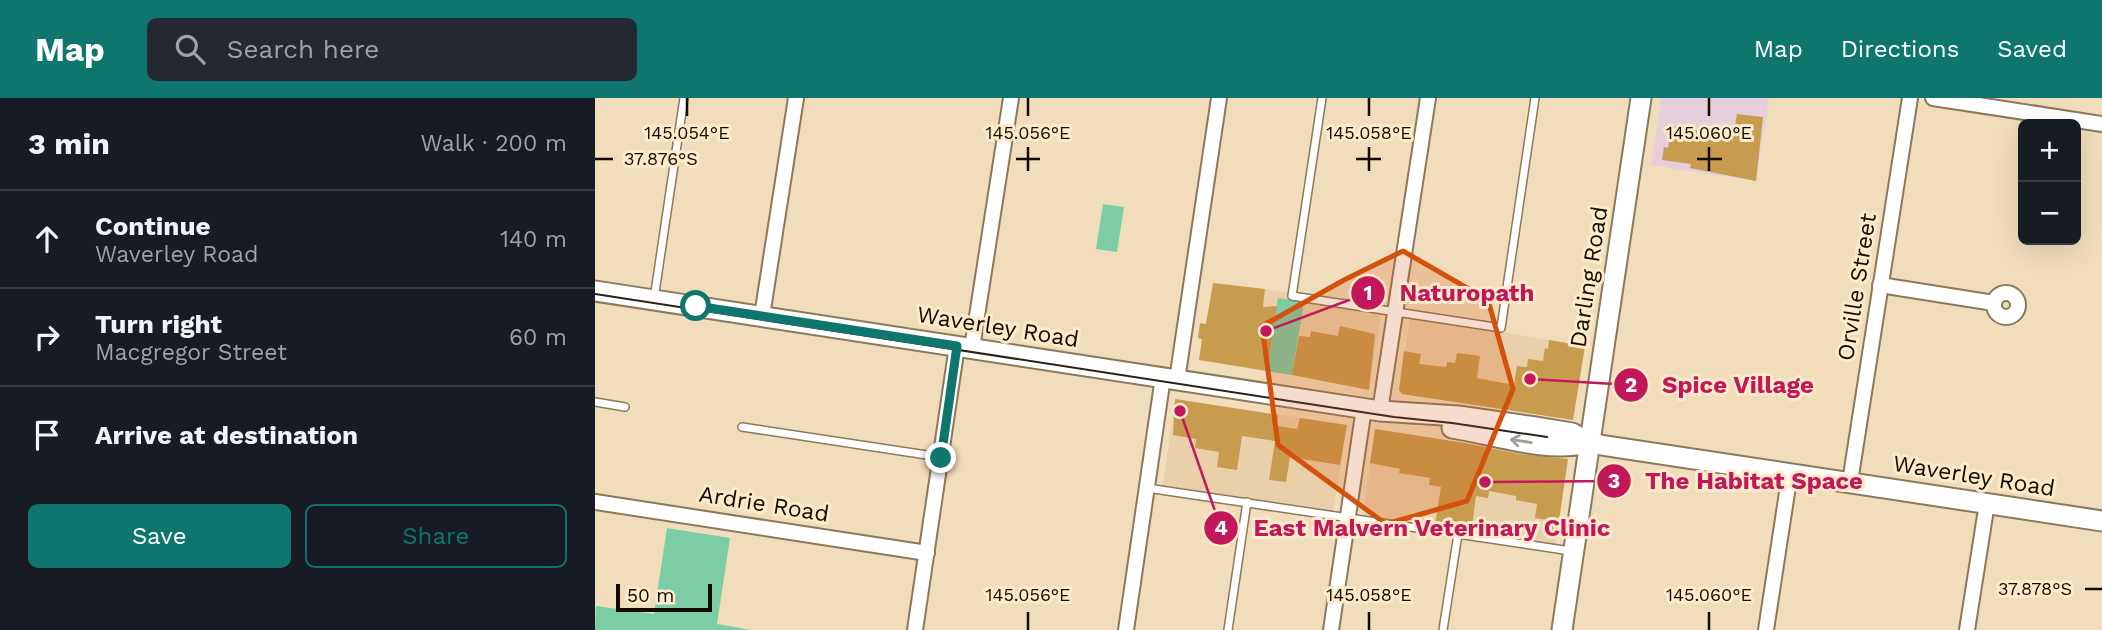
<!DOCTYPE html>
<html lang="en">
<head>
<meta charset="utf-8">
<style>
  :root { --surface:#171b24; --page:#242831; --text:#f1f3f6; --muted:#9ea1a6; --line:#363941; --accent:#0f766e }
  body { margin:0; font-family:"Work Sans",sans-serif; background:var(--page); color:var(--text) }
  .controls { position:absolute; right:21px; top:21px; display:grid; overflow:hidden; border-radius:10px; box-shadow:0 7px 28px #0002 }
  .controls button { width:63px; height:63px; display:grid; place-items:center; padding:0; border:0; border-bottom:2px solid var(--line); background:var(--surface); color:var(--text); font:35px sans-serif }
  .scale { position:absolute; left:21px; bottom:18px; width:96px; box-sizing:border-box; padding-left:7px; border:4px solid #120b02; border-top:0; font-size:19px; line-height:24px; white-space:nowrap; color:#120b02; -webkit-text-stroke:5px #ffebc9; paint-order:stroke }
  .stop { position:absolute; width:21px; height:21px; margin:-16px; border:5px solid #0f766e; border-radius:50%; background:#fff }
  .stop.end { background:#0f766e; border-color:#fff; box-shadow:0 2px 7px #0008 }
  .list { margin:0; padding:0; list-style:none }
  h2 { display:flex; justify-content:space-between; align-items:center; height:91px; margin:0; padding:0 28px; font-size:30px }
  h2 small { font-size:23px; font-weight:400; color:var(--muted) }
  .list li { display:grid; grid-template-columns:46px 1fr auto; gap:21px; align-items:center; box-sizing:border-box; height:98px; padding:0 28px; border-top:2px solid var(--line) }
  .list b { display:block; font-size:26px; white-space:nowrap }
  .list p { margin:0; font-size:23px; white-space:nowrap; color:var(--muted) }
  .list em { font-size:23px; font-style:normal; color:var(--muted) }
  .actions { display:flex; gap:14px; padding:21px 28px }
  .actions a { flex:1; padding:16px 0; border:2px solid var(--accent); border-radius:10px; text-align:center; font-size:24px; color:var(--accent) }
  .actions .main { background:var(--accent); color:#fff }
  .icon { flex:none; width:38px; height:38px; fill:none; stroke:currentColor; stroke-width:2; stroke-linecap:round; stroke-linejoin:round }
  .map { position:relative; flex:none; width:1507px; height:532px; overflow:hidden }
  header { display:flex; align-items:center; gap:42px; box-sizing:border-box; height:98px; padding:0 35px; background:var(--accent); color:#fff }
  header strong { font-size:33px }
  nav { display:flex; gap:38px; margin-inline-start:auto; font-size:24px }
  .search { width:490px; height:63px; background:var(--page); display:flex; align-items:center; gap:18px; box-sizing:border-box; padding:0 24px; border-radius:10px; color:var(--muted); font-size:26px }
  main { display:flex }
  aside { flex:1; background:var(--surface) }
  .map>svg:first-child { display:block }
  .built { fill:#e9d0aa }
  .education { fill:#e6cfda }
  .green { fill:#7ccca6 }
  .building { fill:#c89c4f }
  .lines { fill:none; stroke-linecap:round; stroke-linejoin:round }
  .lane-casing { stroke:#8b795b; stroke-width:10 }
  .street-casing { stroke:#8b795b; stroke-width:18 }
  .secondary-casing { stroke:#8b795b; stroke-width:23 }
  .lane { stroke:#fff; stroke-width:7 }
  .street { stroke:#fff; stroke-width:14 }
  .secondary { stroke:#fff; stroke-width:19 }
  .tram { stroke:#2b2217; stroke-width:2 }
  .oneway { stroke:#a09d9a }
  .route { stroke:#0f766e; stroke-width:9 }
  .marked { fill:#d3510b; fill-opacity:0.2; stroke:#d3510b; stroke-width:5; stroke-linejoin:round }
  .ticks { fill:none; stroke:#120b02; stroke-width:2.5 }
  .labels { text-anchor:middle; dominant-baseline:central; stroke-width:6; stroke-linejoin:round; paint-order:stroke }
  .street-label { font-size:23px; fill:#120b02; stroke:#ffebc9 }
  .ticks-label { font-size:18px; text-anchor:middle; fill:#120b02; stroke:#ffebc9; stroke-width:6; stroke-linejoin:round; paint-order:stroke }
  .leader { fill:none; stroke:#c2185b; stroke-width:2.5 }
  .callout-dot { fill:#c2185b; stroke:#ffebc9; stroke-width:2.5 }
  .mark-label { font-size:21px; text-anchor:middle; font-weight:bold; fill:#fff }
  .callout-label { font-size:24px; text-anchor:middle; font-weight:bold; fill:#c2185b; stroke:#ffebc9; stroke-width:6; stroke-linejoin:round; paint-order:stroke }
</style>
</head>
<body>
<header>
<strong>Map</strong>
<div class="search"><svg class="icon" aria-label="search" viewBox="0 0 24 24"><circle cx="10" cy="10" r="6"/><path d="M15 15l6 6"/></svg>Search here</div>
<nav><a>Map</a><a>Directions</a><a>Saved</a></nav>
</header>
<main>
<aside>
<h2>3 min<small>Walk · 200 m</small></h2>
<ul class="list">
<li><svg class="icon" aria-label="ahead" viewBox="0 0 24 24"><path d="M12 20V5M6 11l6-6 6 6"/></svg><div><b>Continue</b><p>Waverley Road</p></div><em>140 m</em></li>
<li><svg class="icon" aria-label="right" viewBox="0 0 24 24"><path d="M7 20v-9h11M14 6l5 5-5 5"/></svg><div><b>Turn right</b><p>Macgregor Street</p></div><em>60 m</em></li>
<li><svg class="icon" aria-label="arrive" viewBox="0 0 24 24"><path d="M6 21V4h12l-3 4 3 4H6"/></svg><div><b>Arrive at destination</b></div></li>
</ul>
<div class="actions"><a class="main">Save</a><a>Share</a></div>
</aside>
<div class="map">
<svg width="1507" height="532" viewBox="0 0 1507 532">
  <rect width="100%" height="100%" fill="#f1ddbc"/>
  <g class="built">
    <path d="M670,191L787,208L774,292L747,285L604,262L607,241L662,249Z"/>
    <path d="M816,213L913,235L990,248L978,322L807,296L804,292Z"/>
    <path d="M580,301L752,327L737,421L567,394Z"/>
    <path d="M780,331L973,361L959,454L767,425Z"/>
  </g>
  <path class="education" d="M1066,0H1174L1161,83L1056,67Z"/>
  <g class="green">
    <path d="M508,106L529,109L522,154L501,151Z"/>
    <path d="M683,200L709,204L697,277L672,273Z"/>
    <path d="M72,430L135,440L122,526L156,532H0L1,508L59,516Z"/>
  </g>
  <g class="building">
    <path d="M1142,16L1168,19L1161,83L1095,70L1096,66L1067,62L1069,49L1073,50L1077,28L1138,39Z"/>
    <path d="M618,185L670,191L668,209L682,208L672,273L604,262L607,241L603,240L605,225L611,226Z"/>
    <path d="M745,228L780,236L774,292L697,277L704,238L715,239L716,233L743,238Z"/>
    <path d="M954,242L990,248L978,322L807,296L804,292L809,253L826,256L824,266L851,269L852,264L860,265L862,255L885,258L882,280L919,287L922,268L932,269L933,261L948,263L950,250L953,251Z"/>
    <path d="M580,301L683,317L682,328L702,331L705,320L752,327L745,367L695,359L691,384L674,382L680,343L647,338L642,372L622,369L624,354L600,350L601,341L578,337Z"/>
    <path d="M780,331L870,345L924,356L973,361L962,437L950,435L952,422L940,420L942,406L921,402V398L894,393L893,400L881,398L877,429L864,427L863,430L840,426L846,389L834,387L835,380L804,375L805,371L775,365Z"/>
  </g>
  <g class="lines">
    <defs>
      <g id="lane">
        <path d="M727,0L697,198L906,230L940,0"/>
        <path d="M59,201L89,0"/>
        <path d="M0,304L30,309"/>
        <path d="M147,329L345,359"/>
        <path d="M552,390L976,453"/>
        <path d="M633,532L652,404"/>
        <path d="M848,532L863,436"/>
      </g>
      <g id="street">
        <path d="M1338,0L1507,26"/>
        <path d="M1285,187L1399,205"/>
        <circle cx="1411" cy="207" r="12"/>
        <path d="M167,218L201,0"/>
        <path d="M377,250L416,0"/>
        <path d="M582,282L624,0"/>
        <path d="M785,313L833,0"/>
        <path d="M1255,384L1315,0"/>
        <path d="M0,404L332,455"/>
        <path d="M320,532L362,248"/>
        <path d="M531,532L568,279"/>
        <path d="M736,532L769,310"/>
        <path d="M1171,532L1195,375"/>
        <path d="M1372,532L1392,405"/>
      </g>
      <g id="secondary">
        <path d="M0,193L785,313L863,318L940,329L977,335L994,345L1012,348L1507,423"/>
        <path d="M857,330C902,337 949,355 994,345"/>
        <path d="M967,532L1046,0"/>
      </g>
    </defs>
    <use href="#lane" class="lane-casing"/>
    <use href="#street" class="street-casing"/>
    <use href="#secondary" class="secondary-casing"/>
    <use href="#lane" class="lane"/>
    <use href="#street" class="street"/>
    <use href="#secondary" class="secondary"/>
    <path class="tram" d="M0,196L799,319L857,325L952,339"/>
  </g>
  <defs><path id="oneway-shaft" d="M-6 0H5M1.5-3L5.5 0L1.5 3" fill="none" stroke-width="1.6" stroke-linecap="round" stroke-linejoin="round" transform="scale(1.75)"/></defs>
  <use class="oneway" href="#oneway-shaft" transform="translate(926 343) rotate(-171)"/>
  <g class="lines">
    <path class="route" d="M101,208L362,248L346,360"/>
  </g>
  <path class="marked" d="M808,153L893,202L918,291L872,403L791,426L683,347L667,228L749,182Z"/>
  <path class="ticks" d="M92,0V18M433,0V18M774,0V18M1114,0V18M433,49V73M774,49V73M1114,49V73M0,61H18M421,61H445M761,61H786M1102,61H1127M1490,491H1507M433,514V532M774,514V532M1114,514V532"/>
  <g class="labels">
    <g class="street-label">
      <text transform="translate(994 179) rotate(-81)">Darling Road</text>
      <text transform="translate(1262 189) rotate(-81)">Orville Street</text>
      <text transform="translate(403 229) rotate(9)">Waverley Road</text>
      <text transform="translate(1379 378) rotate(9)">Waverley Road</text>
      <text transform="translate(169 406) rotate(9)">Ardrie Road</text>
    </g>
  </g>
  <g class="ticks-label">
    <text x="92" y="41">145.054°E</text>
    <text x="433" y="41">145.056°E</text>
    <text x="774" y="41">145.058°E</text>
    <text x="1114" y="41">145.060°E</text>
    <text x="66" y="67">37.876°S</text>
    <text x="1440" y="497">37.878°S</text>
    <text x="433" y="503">145.056°E</text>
    <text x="774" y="503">145.058°E</text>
    <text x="1114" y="503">145.060°E</text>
  </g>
  <path class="leader" d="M671 233L773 195M935 281L1036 287M890 384L1019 383M585 313L626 430"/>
  <g class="callout-dot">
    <circle cx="671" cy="233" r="7"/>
    <circle cx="935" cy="281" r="7"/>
    <circle cx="890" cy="384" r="7"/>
    <circle cx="585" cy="313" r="7"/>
    <circle cx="773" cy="195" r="18"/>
    <circle cx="1036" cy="287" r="18"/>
    <circle cx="1019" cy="383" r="18"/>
    <circle cx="626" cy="430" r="18"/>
  </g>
  <g class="mark-label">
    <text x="773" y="202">1</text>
    <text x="1036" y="294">2</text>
    <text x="1019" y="390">3</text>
    <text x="626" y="437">4</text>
  </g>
  <g class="callout-label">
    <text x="872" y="203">Naturopath</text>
    <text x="1143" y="295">Spice Village</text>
    <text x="1159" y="391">The Habitat Space</text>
    <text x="837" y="438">East Malvern Veterinary Clinic</text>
  </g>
</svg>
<div class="controls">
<button>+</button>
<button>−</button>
</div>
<div class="scale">50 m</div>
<div class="stop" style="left:101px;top:208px"></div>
<div class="stop end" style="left:346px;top:360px"></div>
</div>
</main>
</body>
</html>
